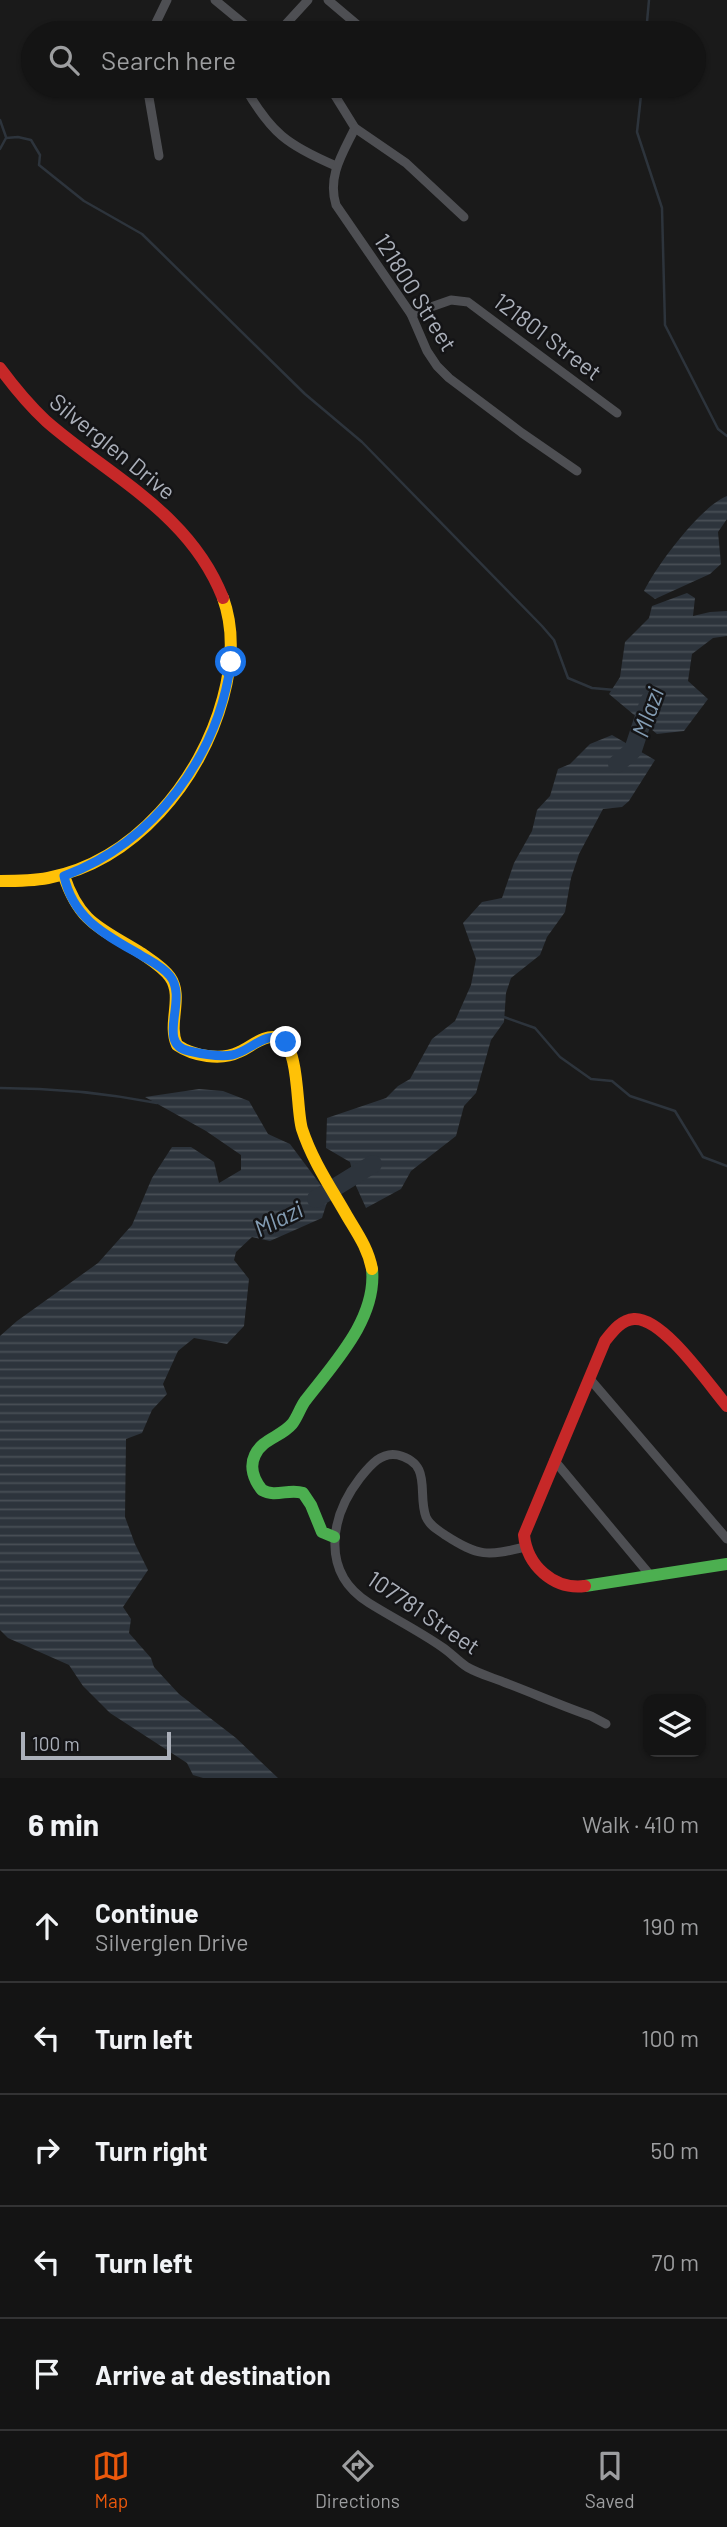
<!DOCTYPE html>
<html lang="en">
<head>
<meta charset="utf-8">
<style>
  :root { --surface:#141414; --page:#212122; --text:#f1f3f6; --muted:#9d9ea0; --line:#333334; --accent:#ea580c }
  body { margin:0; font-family:Barlow,sans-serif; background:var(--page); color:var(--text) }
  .controls { position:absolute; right:21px; bottom:21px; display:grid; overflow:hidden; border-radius:14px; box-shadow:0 2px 5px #0004 }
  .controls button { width:63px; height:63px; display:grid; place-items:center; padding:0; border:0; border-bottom:2px solid var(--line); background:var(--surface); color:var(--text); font:35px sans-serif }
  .scale { position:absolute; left:21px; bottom:18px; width:150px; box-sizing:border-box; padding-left:7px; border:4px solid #abb0ba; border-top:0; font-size:19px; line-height:24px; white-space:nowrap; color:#abb0ba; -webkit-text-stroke:5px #141416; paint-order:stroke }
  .stop { position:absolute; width:21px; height:21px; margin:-16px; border:5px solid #1a73e8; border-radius:50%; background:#fff }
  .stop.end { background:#1a73e8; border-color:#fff; box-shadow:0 2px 7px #0008 }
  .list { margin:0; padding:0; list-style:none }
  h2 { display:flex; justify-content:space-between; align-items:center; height:91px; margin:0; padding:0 28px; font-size:30px }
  h2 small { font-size:23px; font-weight:400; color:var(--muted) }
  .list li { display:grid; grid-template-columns:46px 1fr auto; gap:21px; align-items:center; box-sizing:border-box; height:112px; padding:0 28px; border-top:2px solid var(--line) }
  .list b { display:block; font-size:26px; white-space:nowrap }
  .list p { margin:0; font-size:23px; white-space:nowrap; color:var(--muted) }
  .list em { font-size:23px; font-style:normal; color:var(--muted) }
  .icon { flex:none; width:38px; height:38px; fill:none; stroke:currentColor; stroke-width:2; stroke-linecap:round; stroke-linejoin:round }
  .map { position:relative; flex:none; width:727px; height:1778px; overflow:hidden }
  .search { position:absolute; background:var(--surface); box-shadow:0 2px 5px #0004; left:21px; right:21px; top:21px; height:77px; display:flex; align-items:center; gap:18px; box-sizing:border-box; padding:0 24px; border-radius:38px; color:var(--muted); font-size:26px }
  .sheet { height:651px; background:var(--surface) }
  nav { display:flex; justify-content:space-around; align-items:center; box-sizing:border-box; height:98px; border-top:2px solid var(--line); background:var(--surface); font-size:19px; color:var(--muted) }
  nav a { display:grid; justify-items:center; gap:4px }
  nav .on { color:var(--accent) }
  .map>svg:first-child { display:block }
  .water { fill:url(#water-rules) }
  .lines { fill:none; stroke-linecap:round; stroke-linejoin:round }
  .stream { stroke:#2d343c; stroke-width:2.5 }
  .river { stroke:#2d343c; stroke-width:18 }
  .street { stroke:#4e4f53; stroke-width:9 }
  .fast { stroke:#4caf50; stroke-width:12 }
  .slow { stroke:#ffc107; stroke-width:12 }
  .jam { stroke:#c62828; stroke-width:12 }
  .route { stroke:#1a73e8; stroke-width:9 }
  .labels { text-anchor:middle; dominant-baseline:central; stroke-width:5; stroke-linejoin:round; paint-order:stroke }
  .street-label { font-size:23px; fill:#abb0ba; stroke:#141416 }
  .water-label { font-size:24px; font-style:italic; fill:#849db4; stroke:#141416 }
</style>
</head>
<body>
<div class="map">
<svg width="727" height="1778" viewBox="0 0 727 1778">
  <defs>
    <pattern id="water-rules" width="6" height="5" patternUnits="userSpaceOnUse" patternTransform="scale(1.75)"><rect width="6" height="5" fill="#2d343c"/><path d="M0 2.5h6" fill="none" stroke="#494f56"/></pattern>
  </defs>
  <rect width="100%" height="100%" fill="#1a1a1a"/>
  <g class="water">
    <path d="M727,496V519L718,532L721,564L710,574L655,599L644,591C657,565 701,506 727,496Z"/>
    <path d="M687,593L695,598L693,616L710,612L727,611V636L713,638L692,654L688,681L708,699L684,731L657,734L609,694L620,677L625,642L649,618L652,606Z"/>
    <path d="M612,735L655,760L629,801L622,807L603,809L579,854L571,878L565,912L547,937L540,955L511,978L506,993L504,1022L491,1040L476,1093L464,1106L456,1136L411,1171L401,1189L366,1208L356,1186L350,1162L326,1148L327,1118L386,1098L398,1086L410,1079L432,1039L455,1021L471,985L476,959L463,923L482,902L502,898L514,863L532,831L537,810L550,796L558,769L570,764L590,744Z"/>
    <path d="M199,1089L223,1091L249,1101L268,1134L290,1144L329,1196L322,1218L270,1241L252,1237L236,1252L234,1260L249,1279L244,1326L227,1344L194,1338L178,1351L163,1384L167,1394L152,1410L142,1433L126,1439L125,1517L135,1544L148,1570L123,1607L131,1619L129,1633L151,1658L154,1667L179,1694L236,1738L278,1778H203L193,1775L187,1763L110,1713L83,1686L69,1665L8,1638L0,1630V1336L17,1321L98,1263L132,1225L152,1178L172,1147H191L214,1162L219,1183L241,1170V1155L206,1131L145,1097Z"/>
  </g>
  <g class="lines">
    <g class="stream">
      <path d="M646,33L649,0"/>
      <path d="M642,86L637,132L662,208L665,325L718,429L727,436"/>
      <path d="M0,120L6,137"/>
      <path d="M0,149L6,138L18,137L31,140L40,155L39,165L84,201L142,234L305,394L362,442L542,626L554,640L568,678L592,688L615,690"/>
      <path d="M501,1016L535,1028L560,1057L591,1079L612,1081L630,1096L675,1111L703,1157L727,1166"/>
      <path d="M0,1088C53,1088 105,1093 157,1103"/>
    </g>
    <g class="river">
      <path d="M617,764L633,750L649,701"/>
      <path d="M316,1199L373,1164"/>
    </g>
    <g class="street">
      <path d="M215,0L255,33"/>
      <path d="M328,0L367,33"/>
      <path d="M285,25L294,33"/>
      <path d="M151,33L167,0"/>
      <path d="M272,33L285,25L308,0"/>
      <path d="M147,86L159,156"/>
      <path d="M244,86C271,133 287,145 336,166"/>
      <path d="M329,86L355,128C343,153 327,176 336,205L411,314L427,351L437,366L449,378L522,433L577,471"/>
      <path d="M355,128L406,163L464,217"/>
      <path d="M411,314L451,300L468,302L617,413"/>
      <path d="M589,1378L727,1539"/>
      <path d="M554,1460L650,1575"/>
      <path d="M525,1547C487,1556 479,1557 445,1535C438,1530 430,1526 426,1517C417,1493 433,1464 398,1455C381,1451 369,1467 360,1478C329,1518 321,1573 369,1603C393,1618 419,1631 442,1647C451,1653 458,1661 467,1667C479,1674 494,1678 506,1683C535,1694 562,1706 591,1716L606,1724"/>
    </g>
    <g class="fast">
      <path d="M334,1537L322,1532L311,1505L303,1493C289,1488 276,1498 262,1490C254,1480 249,1467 255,1455C262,1439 281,1437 292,1424C297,1418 300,1408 305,1401C334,1363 377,1319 372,1269"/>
      <path d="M585,1586L727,1564"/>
    </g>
    <g class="slow">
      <path d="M64,876C80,924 101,928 141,953C151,960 163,967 170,977C184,997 167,1023 177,1045C193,1056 221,1061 239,1052C251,1047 265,1033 279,1038C300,1046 296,1110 302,1129C312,1160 331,1188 347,1216C357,1233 368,1248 372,1269"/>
      <path d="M0,881C16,881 32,881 48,878C135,861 201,780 223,698C232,665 235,631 223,598"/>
    </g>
    <g class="jam">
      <path d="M0,368C14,387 29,405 46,421C110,477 190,513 223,598"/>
      <path d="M585,1586C553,1590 527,1565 524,1535L605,1341C613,1331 621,1320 634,1319C663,1317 709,1385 727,1406"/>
    </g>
  </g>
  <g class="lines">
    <path class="route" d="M231,662C218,756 155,842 64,876C73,918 104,934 139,954C150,961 162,966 170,976C189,999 155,1044 189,1051C202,1054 219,1057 232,1055C250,1052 268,1027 286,1042"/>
  </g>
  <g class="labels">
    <g class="street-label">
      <text transform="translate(416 292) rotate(58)">121800 Street</text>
      <text transform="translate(548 336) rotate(37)">121801 Street</text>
      <text transform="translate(113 446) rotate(39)">Silverglen Drive</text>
      <text transform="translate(424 1612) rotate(34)">107781 Street</text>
    </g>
    <g class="water-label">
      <text transform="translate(647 712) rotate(-70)">Mlazi</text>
      <text transform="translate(278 1218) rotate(-26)">Mlazi</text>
    </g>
  </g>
</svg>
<div class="controls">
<button><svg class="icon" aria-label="layers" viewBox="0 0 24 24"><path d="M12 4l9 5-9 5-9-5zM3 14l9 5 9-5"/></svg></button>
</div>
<div class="scale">100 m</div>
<div class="stop" style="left:231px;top:662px"></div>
<div class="stop end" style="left:286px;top:1042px"></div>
<div class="search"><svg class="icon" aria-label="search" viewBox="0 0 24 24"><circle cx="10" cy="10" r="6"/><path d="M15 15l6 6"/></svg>Search here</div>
</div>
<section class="sheet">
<h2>6 min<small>Walk · 410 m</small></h2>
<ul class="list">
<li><svg class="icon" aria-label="ahead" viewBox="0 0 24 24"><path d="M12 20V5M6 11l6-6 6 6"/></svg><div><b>Continue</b><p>Silverglen Drive</p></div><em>190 m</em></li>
<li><svg class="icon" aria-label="left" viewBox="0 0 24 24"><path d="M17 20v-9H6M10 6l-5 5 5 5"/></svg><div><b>Turn left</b></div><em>100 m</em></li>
<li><svg class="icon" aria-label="right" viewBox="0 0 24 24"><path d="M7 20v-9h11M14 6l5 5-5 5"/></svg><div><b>Turn right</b></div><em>50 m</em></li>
<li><svg class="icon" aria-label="left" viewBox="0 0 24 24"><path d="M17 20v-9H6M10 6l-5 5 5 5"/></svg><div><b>Turn left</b></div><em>70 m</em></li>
<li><svg class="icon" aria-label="arrive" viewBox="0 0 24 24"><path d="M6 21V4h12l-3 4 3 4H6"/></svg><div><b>Arrive at destination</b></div></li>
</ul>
</section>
<nav>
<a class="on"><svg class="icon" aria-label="map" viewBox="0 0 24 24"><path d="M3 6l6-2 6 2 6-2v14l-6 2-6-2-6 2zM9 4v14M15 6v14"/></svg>Map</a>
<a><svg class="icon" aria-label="directions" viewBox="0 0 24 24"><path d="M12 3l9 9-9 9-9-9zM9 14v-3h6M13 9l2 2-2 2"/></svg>Directions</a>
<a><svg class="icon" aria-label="saved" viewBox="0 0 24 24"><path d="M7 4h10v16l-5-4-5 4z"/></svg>Saved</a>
</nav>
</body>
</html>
